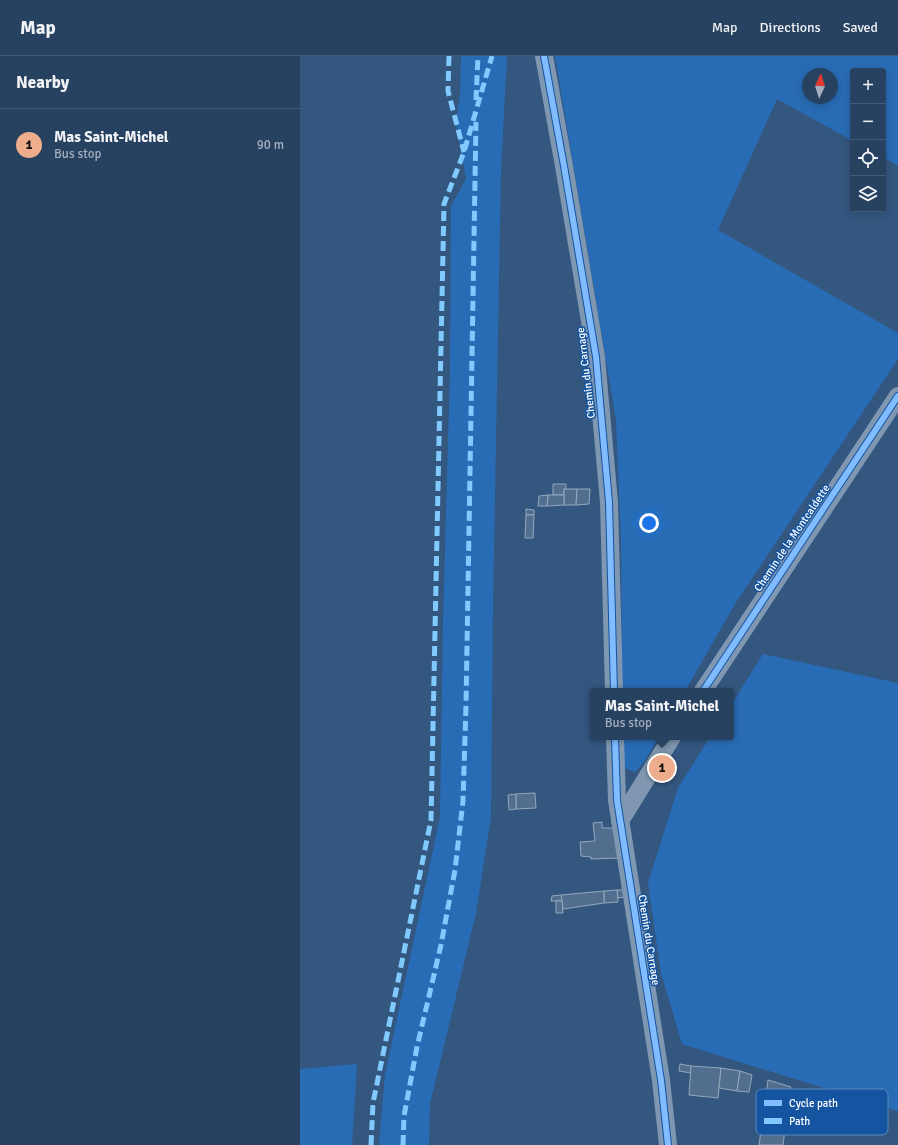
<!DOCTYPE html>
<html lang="en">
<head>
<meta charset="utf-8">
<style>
  :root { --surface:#274160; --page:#334c69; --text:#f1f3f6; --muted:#a4afbd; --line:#435a75; --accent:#eead8d }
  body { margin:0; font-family:Signika,sans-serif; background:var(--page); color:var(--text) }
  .controls { position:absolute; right:12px; top:12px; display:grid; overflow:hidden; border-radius:4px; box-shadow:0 2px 10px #0003 }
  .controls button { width:36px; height:36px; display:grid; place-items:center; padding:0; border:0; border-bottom:1px solid var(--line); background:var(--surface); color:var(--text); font:20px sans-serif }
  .compass { position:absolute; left:502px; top:12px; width:36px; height:36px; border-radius:50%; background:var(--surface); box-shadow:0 2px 10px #0003; rotate:4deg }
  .you { position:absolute; left:349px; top:467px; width:14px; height:14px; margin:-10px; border:3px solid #fff; border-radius:50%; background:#1a73e8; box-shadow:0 0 0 6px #1a73e833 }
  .badge { display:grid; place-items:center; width:26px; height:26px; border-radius:50%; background:var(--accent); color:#111; font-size:13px; font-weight:700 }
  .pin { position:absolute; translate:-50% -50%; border:2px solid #fff; box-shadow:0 1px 4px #0006 }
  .popup { position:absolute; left:290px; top:632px; width:144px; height:52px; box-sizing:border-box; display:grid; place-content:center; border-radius:4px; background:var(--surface); filter:drop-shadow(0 1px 3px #0005); font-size:13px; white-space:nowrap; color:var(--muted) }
  .popup b { font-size:15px; color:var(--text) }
  .popup::after { content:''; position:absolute; left:50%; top:100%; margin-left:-8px; border:8px solid transparent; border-top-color:var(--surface) }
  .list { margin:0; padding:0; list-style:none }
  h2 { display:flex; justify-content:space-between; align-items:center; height:52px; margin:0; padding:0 16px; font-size:17px }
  h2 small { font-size:13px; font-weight:400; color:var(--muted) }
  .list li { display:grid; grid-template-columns:26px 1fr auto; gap:12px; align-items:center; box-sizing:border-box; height:72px; padding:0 16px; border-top:1px solid var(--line) }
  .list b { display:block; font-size:15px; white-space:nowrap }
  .list p { margin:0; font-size:13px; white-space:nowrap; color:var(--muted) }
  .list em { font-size:13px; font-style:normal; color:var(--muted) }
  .icon { flex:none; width:22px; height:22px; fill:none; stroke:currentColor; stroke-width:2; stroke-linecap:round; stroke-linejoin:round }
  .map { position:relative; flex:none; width:598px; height:1089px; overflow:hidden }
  header { display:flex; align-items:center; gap:24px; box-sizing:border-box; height:56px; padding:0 20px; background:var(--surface); border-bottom:1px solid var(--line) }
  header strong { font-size:19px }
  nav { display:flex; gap:22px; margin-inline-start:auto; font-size:14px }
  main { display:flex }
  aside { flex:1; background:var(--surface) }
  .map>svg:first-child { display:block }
  .green { fill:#296cb6; fill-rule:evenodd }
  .building { fill:#526e8e; stroke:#94a7be }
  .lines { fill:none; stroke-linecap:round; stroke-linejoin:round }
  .minor { stroke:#7f97b0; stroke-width:18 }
  .quiet { stroke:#80caff; stroke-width:5; stroke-dasharray:10 5; stroke-linecap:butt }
  .cycleway-casing { stroke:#1454a0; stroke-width:8 }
  .cycleway { stroke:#80bcff; stroke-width:6 }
  .labels { text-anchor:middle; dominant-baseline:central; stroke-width:3; stroke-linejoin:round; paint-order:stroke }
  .street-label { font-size:11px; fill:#fff; stroke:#1454a0 }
  .key { fill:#1454a0; stroke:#5a87bc; stroke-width:1 }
  .key-label { font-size:11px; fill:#fff }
</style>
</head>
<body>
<header>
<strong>Map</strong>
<nav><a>Map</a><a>Directions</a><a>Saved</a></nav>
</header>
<main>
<aside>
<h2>Nearby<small></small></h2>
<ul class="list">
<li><span class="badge">1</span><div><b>Mas Saint-Michel</b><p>Bus stop</p></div><em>90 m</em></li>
</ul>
</aside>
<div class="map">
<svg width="598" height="1089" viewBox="0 0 598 1089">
  <rect width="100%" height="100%" fill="#345780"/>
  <g class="green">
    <path d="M161,0H207L201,113L193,549L191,761L176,857L130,1048L129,1089H79L85,1019L140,761L143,567L150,315L151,150L166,123L156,67L160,39Z"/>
    <path d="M255,0H598V110L583,101V15H553V85L477,43L418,174L598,277V303L435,548L385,635H322L321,486L316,364ZM508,18H532V42H508Z"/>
    <path d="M463,598L598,627V1055L382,988L361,917L348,827L378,732L410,681H431V649Z"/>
    <path d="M322,681H359L344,706L335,716L322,711Z"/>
    <path d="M57,1008L52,1089H0V1013Z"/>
  </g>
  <g class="building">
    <path d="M253,428H266V433H264V439H253Z"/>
    <path d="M264,433H277L276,449H264Z"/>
    <path d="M277,433H290L289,448L276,449Z"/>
    <path d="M248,439H264V449L247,450Z"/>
    <path d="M248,439L247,450H238L239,440Z"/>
    <path d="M226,453L234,454V459H226Z"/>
    <path d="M226,459H234L233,482H225Z"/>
    <path d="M235,737L236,752L216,753V738Z"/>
    <path d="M216,738V753L209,754L208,739Z"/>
    <path d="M302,766V772H314L319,802L291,803V801L281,800L280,786L295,785L293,767Z"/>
    <path d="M317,834H324L325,841L318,842Z"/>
    <path d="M317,834L318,846L304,847V835Z"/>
    <path d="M304,835V847L263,853L261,839Z"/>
    <path d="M261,839L262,845H251L252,840Z"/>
    <path d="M256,845H262L263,857H256Z"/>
    <path d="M380,1008L391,1010V1017L379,1015Z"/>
    <path d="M391,1010L421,1012L418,1042L389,1039Z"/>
    <path d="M421,1012L440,1015L437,1035L419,1032Z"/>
    <path d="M440,1015L452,1019L449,1036L437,1035Z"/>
    <path d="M468,1024L491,1031L489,1043L466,1039Z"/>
    <path d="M466,1039L489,1043L483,1089H459Z"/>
  </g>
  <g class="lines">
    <g class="minor">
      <path d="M244,0L264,110L296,301L309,446L314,635"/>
      <path d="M403,635L598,340"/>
      <path d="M315,681L317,744L361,1024L368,1089"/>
      <path d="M320,765L372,681"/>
    </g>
    <g class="quiet">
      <path d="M149,0L148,35L164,96"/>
      <path d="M176,44L178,0"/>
      <path d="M71,1089L73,1047L131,764L144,148L164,96L192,0"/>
      <path d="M103,1089L104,1060L117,991L141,889L155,814L163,745L166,649L176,66"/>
    </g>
    <defs>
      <g id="cycleway">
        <path d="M244,0L264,110L296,301L309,446L314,635"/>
        <path d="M403,635L598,340"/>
        <path d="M315,681L317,744L361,1024L368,1089"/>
      </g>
    </defs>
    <use href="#cycleway" class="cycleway-casing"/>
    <use href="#cycleway" class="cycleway"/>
  </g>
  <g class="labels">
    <g class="street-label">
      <text transform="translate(286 317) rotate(-97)">Chemin du Carnage</text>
      <text transform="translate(492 482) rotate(-56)">Chemin de la Montcaldette</text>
      <text transform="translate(349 884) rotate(81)">Chemin du Carnage</text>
    </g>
  </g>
  <rect x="456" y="1033" width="132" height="46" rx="6" class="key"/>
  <rect x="464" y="1044" width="18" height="6" fill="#80bcff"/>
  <rect x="464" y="1062" width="18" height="6" fill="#80caff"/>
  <g class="key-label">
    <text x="489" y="1051">Cycle path</text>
    <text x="489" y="1069">Path</text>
  </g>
</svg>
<div class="controls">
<button>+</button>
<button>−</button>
<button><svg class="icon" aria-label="locate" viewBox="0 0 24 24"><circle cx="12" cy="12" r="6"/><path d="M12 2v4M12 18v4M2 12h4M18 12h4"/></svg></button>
<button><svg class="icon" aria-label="layers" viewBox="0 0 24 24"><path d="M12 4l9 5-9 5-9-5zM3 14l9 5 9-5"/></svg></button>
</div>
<svg class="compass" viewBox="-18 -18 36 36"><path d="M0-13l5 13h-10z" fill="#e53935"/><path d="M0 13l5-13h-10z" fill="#a4afbd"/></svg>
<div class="you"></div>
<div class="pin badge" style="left:362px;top:712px">1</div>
<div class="popup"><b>Mas Saint-Michel</b>Bus stop</div>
</div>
</main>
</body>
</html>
